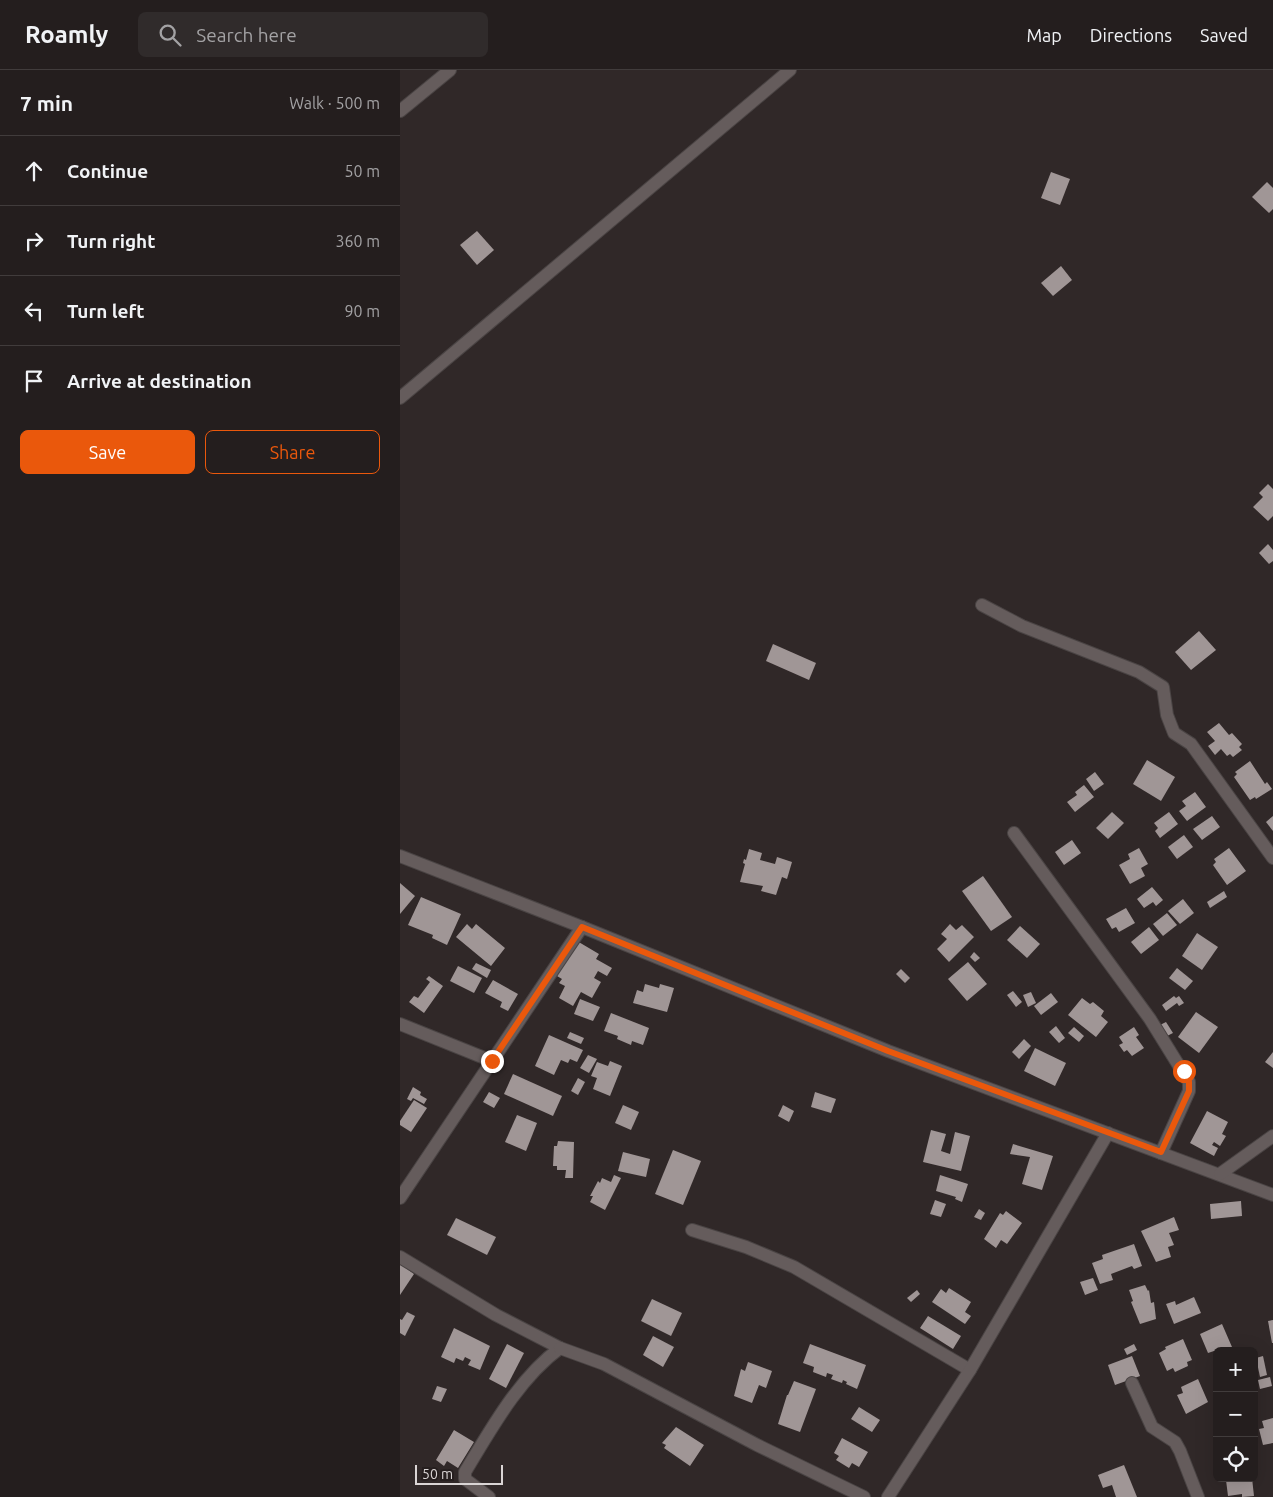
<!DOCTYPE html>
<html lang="en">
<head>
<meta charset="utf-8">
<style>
  :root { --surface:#241e1e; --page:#302b2b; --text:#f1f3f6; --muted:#a3a2a4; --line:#413c3c; --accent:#ea580c }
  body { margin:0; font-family:Ubuntu,sans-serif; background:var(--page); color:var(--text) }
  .controls { position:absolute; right:15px; bottom:15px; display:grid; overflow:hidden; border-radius:8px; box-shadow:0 5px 20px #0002 }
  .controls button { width:45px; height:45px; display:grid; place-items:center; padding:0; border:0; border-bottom:1px solid var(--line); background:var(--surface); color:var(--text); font:25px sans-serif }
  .scale { position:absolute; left:15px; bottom:12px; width:88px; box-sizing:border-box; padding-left:5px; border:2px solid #dad5d5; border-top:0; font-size:14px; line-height:18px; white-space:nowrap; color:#dad5d5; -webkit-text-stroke:4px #261f1f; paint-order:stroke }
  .stop { position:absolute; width:15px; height:15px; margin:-11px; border:4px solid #ea580c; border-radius:50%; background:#fff }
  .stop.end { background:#ea580c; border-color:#fff; box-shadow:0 1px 5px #0008 }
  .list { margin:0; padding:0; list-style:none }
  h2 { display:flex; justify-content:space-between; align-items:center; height:65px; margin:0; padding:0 20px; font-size:21px }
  h2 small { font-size:16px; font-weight:400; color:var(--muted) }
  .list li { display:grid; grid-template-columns:32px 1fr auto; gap:15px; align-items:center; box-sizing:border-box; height:70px; padding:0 20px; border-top:1px solid var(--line) }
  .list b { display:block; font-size:19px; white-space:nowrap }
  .list em { font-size:16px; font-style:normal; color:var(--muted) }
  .actions { display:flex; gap:10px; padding:15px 20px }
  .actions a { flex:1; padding:11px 0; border:1px solid var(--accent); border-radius:8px; text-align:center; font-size:18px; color:var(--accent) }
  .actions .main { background:var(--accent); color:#fff }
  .icon { flex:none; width:28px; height:28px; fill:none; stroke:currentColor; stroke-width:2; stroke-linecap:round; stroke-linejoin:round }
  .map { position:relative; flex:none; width:873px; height:1427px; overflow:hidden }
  header { display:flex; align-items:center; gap:30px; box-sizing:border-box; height:70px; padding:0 25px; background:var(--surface); border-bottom:1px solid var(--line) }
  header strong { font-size:24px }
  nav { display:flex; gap:28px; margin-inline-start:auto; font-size:18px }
  .search { width:350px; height:45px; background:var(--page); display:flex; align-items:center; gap:12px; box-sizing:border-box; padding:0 18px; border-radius:8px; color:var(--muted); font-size:19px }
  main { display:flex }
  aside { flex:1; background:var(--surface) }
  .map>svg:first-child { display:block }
  .building { fill:#a09696 }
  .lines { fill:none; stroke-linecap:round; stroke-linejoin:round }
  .street-casing { stroke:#4a4444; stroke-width:14 }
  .street { stroke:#655c5c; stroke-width:12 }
  .route { stroke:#ea580c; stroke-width:6 }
</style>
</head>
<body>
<header>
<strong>Roamly</strong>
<div class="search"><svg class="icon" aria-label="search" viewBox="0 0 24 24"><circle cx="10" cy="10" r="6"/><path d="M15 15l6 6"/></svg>Search here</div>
<nav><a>Map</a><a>Directions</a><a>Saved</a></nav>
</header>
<main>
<aside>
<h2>7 min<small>Walk · 500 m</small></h2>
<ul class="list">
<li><svg class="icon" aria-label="ahead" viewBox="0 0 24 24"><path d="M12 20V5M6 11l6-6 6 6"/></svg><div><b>Continue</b></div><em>50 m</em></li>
<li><svg class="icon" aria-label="right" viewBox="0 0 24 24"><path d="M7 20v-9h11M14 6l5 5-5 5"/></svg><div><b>Turn right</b></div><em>360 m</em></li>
<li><svg class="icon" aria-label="left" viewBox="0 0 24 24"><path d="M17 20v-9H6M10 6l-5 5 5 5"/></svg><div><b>Turn left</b></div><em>90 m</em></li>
<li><svg class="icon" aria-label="arrive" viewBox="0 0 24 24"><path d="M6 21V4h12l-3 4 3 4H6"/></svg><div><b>Arrive at destination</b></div></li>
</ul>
<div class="actions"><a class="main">Save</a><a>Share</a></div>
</aside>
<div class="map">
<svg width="873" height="1427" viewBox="0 0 873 1427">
  <rect width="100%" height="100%" fill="#302828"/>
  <g class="building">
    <path d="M651,102L670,109L660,135L641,128Z"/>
    <path d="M867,112L873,118V139L869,143L852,127Z"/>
    <path d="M77,161L94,180L77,195L60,175Z"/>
    <path d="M661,196L672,210L653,226L641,213Z"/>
    <path d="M868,414L873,419V446L868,451L853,437L863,427L859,423Z"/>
    <path d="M868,474L873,480V491L869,494L859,483Z"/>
    <path d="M799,561L816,580L791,600L775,582Z"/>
    <path d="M373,574L416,593L409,610L366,591Z"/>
    <path d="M819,653L829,665L832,663L842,674L839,677L842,680L833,687L830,684L827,686L821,679L815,685L808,676L815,671L807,662Z"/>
    <path d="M747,690L775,707L761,731L733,714Z"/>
    <path d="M850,691L865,714L867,712L872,719L856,729L855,727L850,730L834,707L837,704L835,702Z"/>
    <path d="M695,702L704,714L694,721L686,709Z"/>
    <path d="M684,715L694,727L675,742L667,732L677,725L675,722Z"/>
    <path d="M795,722L806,737L787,751L779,741L786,736L782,731Z"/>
    <path d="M712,742L724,753L708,769L696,758Z"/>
    <path d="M769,742L778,754L760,768L755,761L758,758L754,753Z"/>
    <path d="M812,746L820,757L802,770L793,759Z"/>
    <path d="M873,746V761L866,752Z"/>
    <path d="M784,765L793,777L777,789L768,777Z"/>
    <path d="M672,770L681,783L664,795L655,782Z"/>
    <path d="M739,778L748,794L741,798L745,806L730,814L719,795L730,789L728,784Z"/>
    <path d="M829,778L846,801L827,815L813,795L816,792L814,789Z"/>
    <path d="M349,779L362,783L360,790L375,794L377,787L392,792L387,809L382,807L376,825L361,821L363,816L340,812L345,794L343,793L344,789L346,790Z"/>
    <path d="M583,806L612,847L591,861L562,821Z"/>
    <path d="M0,813L15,826L0,844Z"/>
    <path d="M752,817L763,830L756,836L753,832L744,838L737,829Z"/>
    <path d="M824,821L827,827L810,838L807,832Z"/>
    <path d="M21,827L61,844L47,875L32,868L33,865L8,855Z"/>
    <path d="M783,829L794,843L780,854L768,841Z"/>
    <path d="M726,838L735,853L719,862L716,857L712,859L706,849Z"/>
    <path d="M767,843L777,855L763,866L753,854Z"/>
    <path d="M67,854L72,859L76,854L105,878L91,896L56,867Z"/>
    <path d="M550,854L556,860L562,855L574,867L549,892L537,879L547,869L541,864Z"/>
    <path d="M620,856L640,874L627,888L607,870Z"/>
    <path d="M749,857L759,870L741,884L731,872Z"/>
    <path d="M797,863L818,877L802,900L782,886Z"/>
    <path d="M177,871L199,884L196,889L212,898L207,906L198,901L194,908L201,912L192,928L181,922L173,936L159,928L165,916L159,913L162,909L157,906Z"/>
    <path d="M574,882L580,888L575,892L570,887Z"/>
    <path d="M568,892L587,914L567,931L548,909Z"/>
    <path d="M76,893L91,900L87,908L72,899Z"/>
    <path d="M58,896L82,908L74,923L50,911Z"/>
    <path d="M777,898L793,911L785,920L769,908Z"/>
    <path d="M501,899L510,908L505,913L496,904Z"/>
    <path d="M29,906L43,916L24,943L9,932L14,926L18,928L30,912L26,909Z"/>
    <path d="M93,910L118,924L108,941L100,937L102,932L85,923Z"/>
    <path d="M245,914L259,918L260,914L274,918L267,942L233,933L237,920L243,922Z"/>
    <path d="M613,921L622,932L616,937L607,925Z"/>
    <path d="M631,922L636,933L628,937L623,925Z"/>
    <path d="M651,923L658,932L641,945L634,936Z"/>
    <path d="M774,926L776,928L779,926L784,933L779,936L777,933L766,941L762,935Z"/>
    <path d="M682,928L690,934L693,932L704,941L701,946L708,952L696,967L668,945Z"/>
    <path d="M180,929L200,937L193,951L174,944Z"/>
    <path d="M796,942L818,957L799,983L778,967Z"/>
    <path d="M211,943L249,958L243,975L232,971L231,975L217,969L218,966L204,961Z"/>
    <path d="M766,952L773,963L767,966L760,955Z"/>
    <path d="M656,956L665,968L659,973L649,962Z"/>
    <path d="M674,957L684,966L679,972L668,963Z"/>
    <path d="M734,957L739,965L736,967L744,978L732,986L727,980L724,982L719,975L723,973L719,967Z"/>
    <path d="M170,962L184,968L181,974L167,968Z"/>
    <path d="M149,965L183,980L177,992L170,989L168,993L161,990L154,1005L135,996Z"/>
    <path d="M624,969L631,976L619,989L612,982Z"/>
    <path d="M635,978L666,993L655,1016L624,1001Z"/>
    <path d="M873,982V998L865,992Z"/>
    <path d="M188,985L197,989L189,1003L180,998Z"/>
    <path d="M210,991L222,996L210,1026L193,1019L197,1008L191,1006L197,992L208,996Z"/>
    <path d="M113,1004L162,1026L153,1046L104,1024Z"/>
    <path d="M178,1008L185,1012L178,1025L171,1021Z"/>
    <path d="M13,1017L21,1022L20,1025L27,1029L24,1034L13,1028L11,1031L7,1029Z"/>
    <path d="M89,1022L100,1028L94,1038L83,1032Z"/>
    <path d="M415,1022L436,1029L431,1043L411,1037Z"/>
    <path d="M14,1030L27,1038L11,1062L0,1055V1051Z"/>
    <path d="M223,1035L239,1042L231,1060L215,1053Z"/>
    <path d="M383,1035L394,1041L389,1052L378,1046Z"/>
    <path d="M807,1041L828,1052L822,1064L826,1066L820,1076L814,1072L812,1075L818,1078L814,1086L790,1073Z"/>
    <path d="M117,1045L137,1053L126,1081L105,1072Z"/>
    <path d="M531,1060L546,1064L541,1081L550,1084L555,1062L570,1066L561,1101L523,1092Z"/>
    <path d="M158,1071L174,1072L173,1108H165L166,1100H157V1096H153L154,1076H157Z"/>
    <path d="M613,1074L653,1086L642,1120L622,1114L630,1087L610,1084Z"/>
    <path d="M273,1080L301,1091L283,1135L255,1124Z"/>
    <path d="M223,1082L250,1089L246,1107L218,1101Z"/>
    <path d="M214,1105L221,1108L205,1140L190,1132L193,1126H190L198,1111L200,1113L202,1108L211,1112Z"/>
    <path d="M540,1105L568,1114L562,1132L555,1129L556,1127L536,1121Z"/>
    <path d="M535,1130L546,1134L541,1147L530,1144Z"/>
    <path d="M841,1131L842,1146L811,1149L810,1134Z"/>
    <path d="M579,1139L585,1143L581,1150L574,1147Z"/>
    <path d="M606,1141L622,1153L607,1174L601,1170L596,1178L584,1169L600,1143L603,1145Z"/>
    <path d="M774,1147L779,1160L769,1163L774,1175L768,1177L771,1187L756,1192L741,1161Z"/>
    <path d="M56,1148L96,1167L87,1185L47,1165Z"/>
    <path d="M734,1174L742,1196L734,1199L732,1196L711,1204L713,1210L700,1214L692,1193L703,1189L702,1185Z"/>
    <path d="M0,1194L14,1204L0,1225Z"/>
    <path d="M693,1208L698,1220L685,1225L680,1212Z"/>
    <path d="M745,1215L748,1221L749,1220L751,1233L754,1232L756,1249L740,1254L731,1232L733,1231L729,1220Z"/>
    <path d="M549,1218L571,1232L565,1242L571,1246L565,1254L532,1232L541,1219L546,1223Z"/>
    <path d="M517,1220L520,1224L511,1232L507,1228Z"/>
    <path d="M794,1227L801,1243L774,1254L766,1234L775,1231L776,1235Z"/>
    <path d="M252,1229L282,1243L271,1266L241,1251Z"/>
    <path d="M7,1242L15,1246L5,1266L0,1263V1249L2,1250Z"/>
    <path d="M528,1246L561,1266L553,1279L520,1258Z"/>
    <path d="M873,1250V1273H872L868,1251Z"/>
    <path d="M822,1254L832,1277L817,1281V1287L814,1281L808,1283L800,1264Z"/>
    <path d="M54,1258L90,1276L80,1300L68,1295L71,1290L65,1287L63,1291L56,1288L54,1293L41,1287Z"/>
    <path d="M253,1266L274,1277L263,1297L243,1285Z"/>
    <path d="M783,1269L792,1290L787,1292L788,1296L775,1302L773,1298L767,1301L759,1283L766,1279L765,1277Z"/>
    <path d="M107,1274L124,1283L106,1318L89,1309Z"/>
    <path d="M410,1274L466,1295L457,1319L446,1314L447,1312L443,1310L442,1313L431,1309L433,1305L427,1303L426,1307L413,1302L414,1297L403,1293Z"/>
    <path d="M734,1274L737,1280L727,1285L724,1279Z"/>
    <path d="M732,1286L740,1306L715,1315L708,1295Z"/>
    <path d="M863,1286L867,1305L860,1307L856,1288Z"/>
    <path d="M348,1292L372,1301L366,1318L359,1315L352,1333L334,1326L341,1299L345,1301Z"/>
    <path d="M870,1307L872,1316L860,1319L858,1310Z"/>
    <path d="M798,1309L808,1332L786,1344L777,1325L783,1323L781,1317Z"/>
    <path d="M394,1311L416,1319L400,1362L378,1354L387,1325H388Z"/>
    <path d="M37,1316L47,1319L41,1332L32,1329Z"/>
    <path d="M459,1337L480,1350L472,1362L451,1349Z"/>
    <path d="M873,1348V1373L863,1375L859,1359L864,1358L862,1351Z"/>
    <path d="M276,1357L304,1375L290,1396L264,1378L266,1375L262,1373Z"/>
    <path d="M54,1360L74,1372L58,1398L47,1391L44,1396L36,1390Z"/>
    <path d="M442,1368L468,1382L459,1397L452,1393L449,1398L436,1390L439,1386L434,1383Z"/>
    <path d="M724,1395L737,1427H716L712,1415L703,1418L698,1405Z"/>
    <path d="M837,1408H852L854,1426L842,1427V1424L828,1426L826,1410Z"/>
  </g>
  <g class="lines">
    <defs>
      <g id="street">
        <path d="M0,41L50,0"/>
        <path d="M0,328L390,0"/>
        <path d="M582,535L622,556L739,602L763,617L767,645L774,663L791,674L873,788"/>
        <path d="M614,763L750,949L789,1012V1021L761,1083"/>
        <path d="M0,786L182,857L488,981L873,1125"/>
        <path d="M0,954L92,991"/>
        <path d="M820,1104L873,1066"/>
        <path d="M0,1128L182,857"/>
        <path d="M292,1160L346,1177L394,1197L570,1300"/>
        <path d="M0,1187L96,1245L160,1278C119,1308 91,1359 65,1402V1409L89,1427"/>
        <path d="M160,1278L204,1294L357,1375L464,1427"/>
        <path d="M732,1313L752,1357L775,1372L780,1381L798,1427"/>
        <path d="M488,1427L570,1300L708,1063"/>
      </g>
    </defs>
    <use href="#street" class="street-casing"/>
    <use href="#street" class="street"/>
  </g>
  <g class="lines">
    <path class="route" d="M92,991L182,857L488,981L761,1082L789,1021V1012L784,1001"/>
  </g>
</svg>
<div class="controls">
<button>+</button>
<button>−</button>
<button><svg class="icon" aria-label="locate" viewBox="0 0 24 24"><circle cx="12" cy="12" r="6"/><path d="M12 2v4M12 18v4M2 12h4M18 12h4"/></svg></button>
</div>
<div class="scale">50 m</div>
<div class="stop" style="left:784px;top:1001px"></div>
<div class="stop end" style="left:92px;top:991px"></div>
</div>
</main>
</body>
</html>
